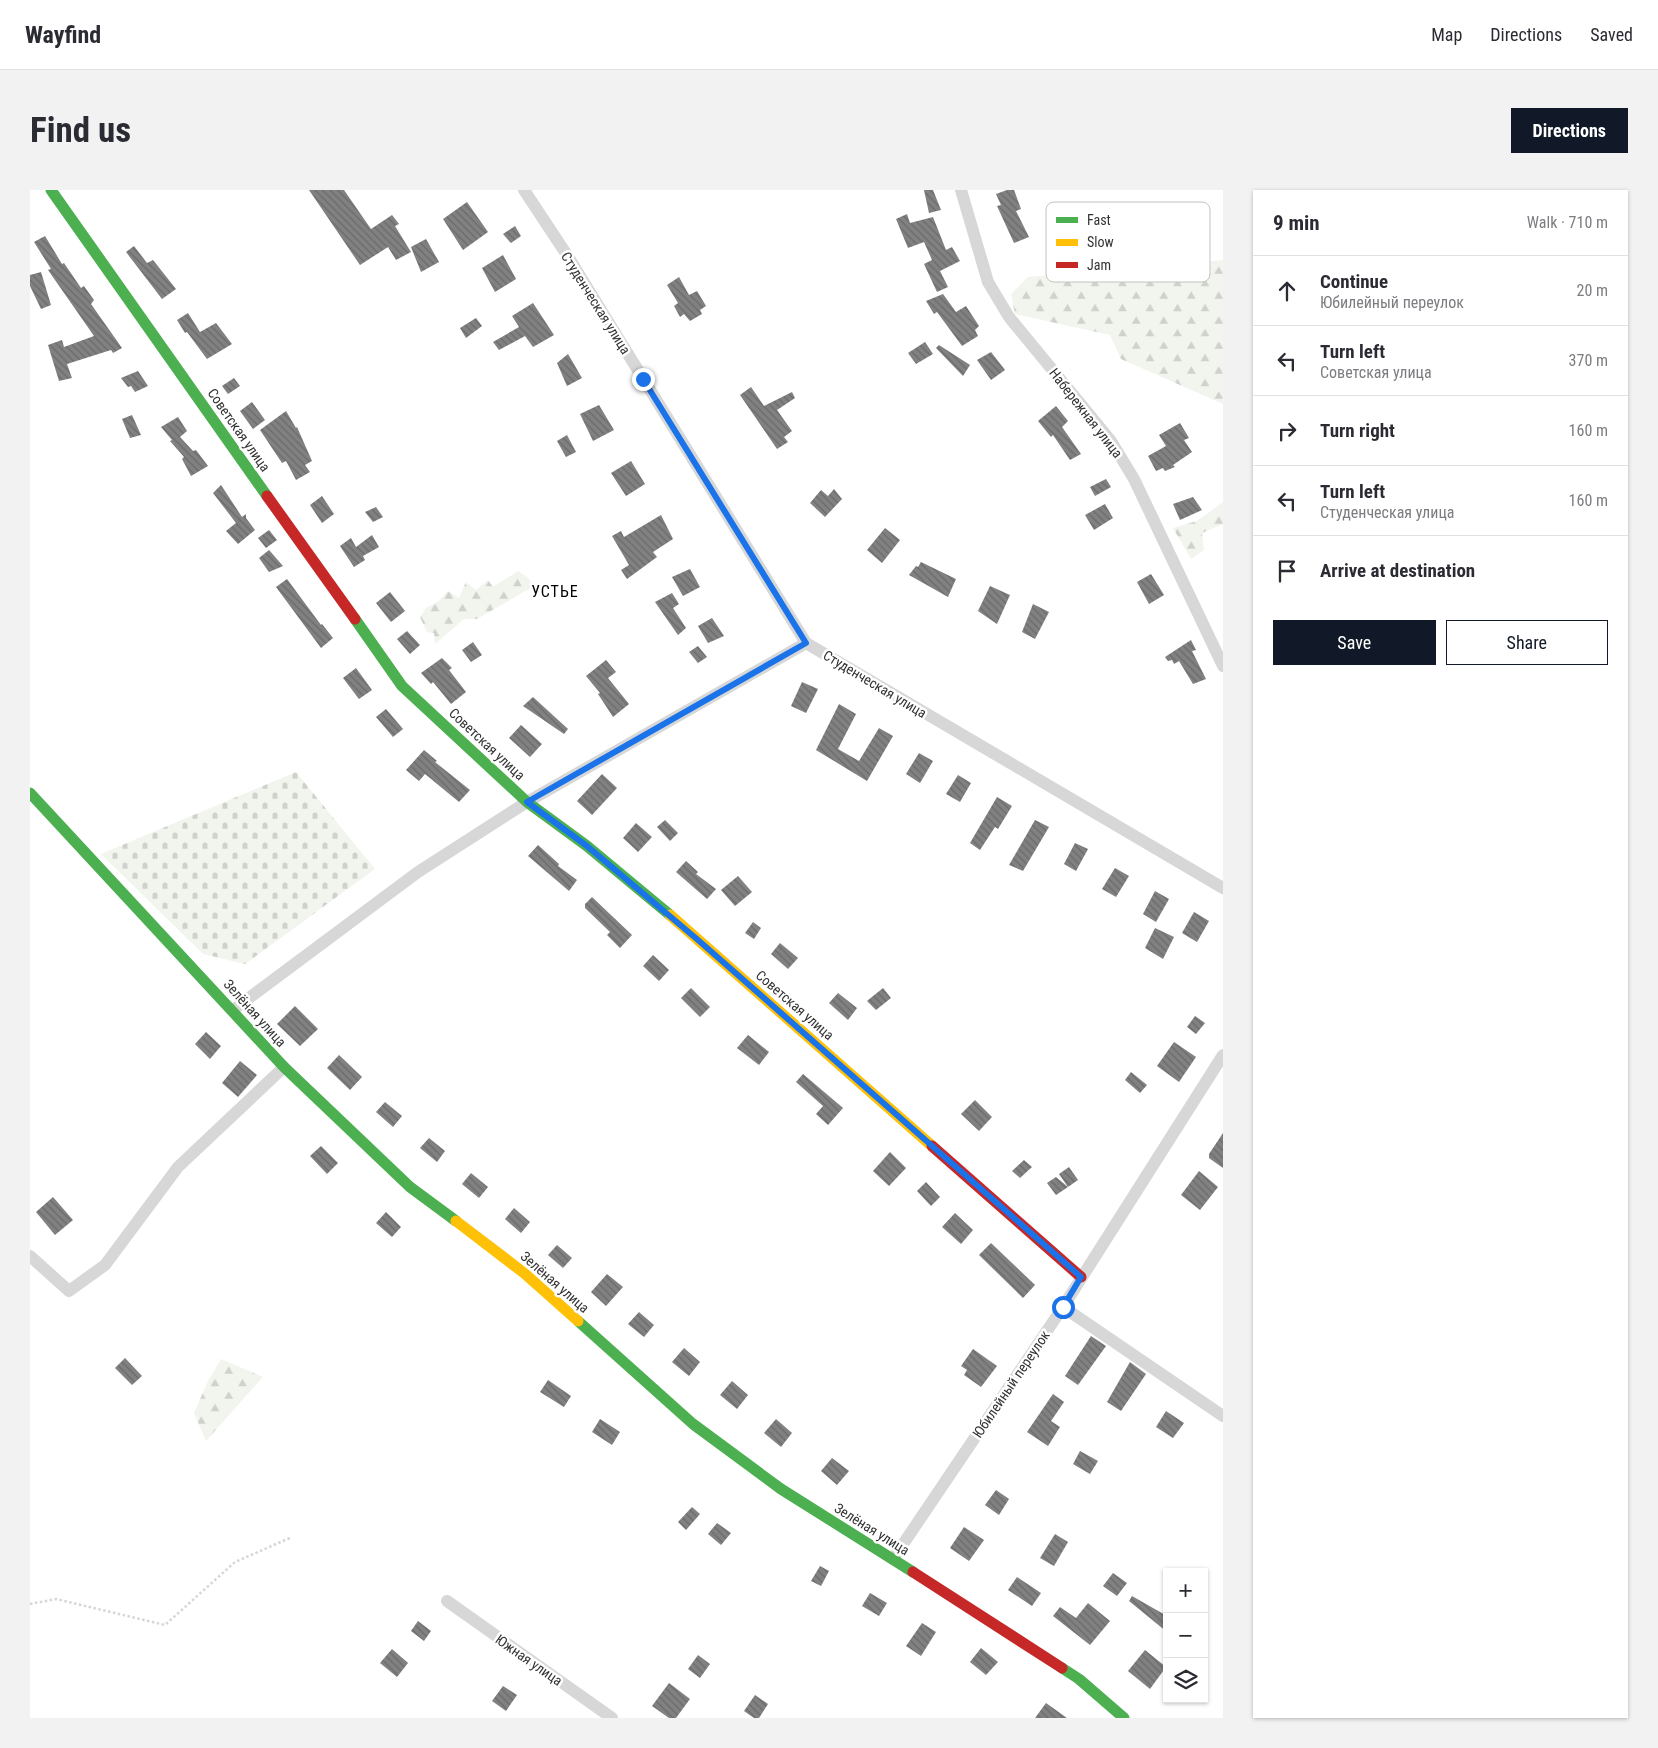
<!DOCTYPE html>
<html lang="en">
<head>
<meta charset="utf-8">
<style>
  :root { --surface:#fff; --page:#f2f2f3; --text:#2b2b33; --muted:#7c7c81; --line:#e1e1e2; --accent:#111827 }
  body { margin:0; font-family:"Roboto Condensed",sans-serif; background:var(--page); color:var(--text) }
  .controls { position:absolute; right:15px; bottom:15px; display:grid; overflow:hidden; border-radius:0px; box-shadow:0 1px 4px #0004 }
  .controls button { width:45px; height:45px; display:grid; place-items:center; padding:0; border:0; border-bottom:1px solid var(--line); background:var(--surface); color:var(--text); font:25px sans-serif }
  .stop { position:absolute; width:15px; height:15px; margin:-11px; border:4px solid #1a73e8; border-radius:50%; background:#fff }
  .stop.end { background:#1a73e8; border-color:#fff; box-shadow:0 1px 5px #0008 }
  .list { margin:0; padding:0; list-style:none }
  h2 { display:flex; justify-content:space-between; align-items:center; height:65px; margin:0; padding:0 20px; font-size:21px }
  h2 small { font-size:16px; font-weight:400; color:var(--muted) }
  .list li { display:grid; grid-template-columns:32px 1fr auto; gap:15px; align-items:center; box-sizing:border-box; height:70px; padding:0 20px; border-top:1px solid var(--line) }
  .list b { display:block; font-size:19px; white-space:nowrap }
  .list p { margin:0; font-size:16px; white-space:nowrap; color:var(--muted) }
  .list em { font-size:16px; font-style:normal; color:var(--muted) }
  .actions { display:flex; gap:10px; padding:15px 20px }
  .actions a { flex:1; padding:11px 0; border:1px solid var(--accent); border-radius:0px; text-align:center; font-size:18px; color:var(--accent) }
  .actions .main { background:var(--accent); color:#fff }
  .icon { flex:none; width:28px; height:28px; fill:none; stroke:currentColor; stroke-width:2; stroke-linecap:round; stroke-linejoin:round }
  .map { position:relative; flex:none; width:1193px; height:1528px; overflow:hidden; border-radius:0px }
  header { display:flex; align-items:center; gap:30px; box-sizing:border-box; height:70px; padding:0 25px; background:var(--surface); border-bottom:1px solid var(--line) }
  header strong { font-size:24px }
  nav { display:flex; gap:28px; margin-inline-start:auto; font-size:18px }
  .intro { display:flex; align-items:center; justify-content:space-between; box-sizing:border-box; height:120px; padding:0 30px }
  h1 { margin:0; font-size:35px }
  .button { padding:12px 22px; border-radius:0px; background:var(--accent); color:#fff; font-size:18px; font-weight:700 }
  main { display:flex; gap:30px; padding:0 30px }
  aside { flex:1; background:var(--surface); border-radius:0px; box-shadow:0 1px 4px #0004 }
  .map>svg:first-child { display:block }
  .forest { fill:url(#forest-firs) }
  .cemetery { fill:url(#cemetery-stones) }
  .building { fill:url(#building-back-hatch) }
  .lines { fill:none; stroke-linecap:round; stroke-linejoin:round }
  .path { stroke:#d6d6d6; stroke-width:2.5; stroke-dasharray:2.5 2.5; stroke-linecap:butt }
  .street { stroke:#d7d7d7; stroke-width:12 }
  .fast { stroke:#4caf50; stroke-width:11 }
  .slow { stroke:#ffc107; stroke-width:11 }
  .jam { stroke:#c62828; stroke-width:11 }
  .route { stroke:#1a73e8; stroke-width:6 }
  .labels { text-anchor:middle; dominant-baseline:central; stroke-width:5; stroke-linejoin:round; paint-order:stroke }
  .street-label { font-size:14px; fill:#333; stroke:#fff }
  .quarter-label { font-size:16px; letter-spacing:1px; fill:#000; stroke:#fff }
  .key { fill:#fff; stroke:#c2c2c2; stroke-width:1 }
  .key-label { font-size:14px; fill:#333 }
</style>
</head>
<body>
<header>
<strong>Wayfind</strong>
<nav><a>Map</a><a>Directions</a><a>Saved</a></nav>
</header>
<div class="intro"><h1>Find us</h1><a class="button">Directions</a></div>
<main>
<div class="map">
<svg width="1193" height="1528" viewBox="0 0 1193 1528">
  <defs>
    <pattern id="forest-firs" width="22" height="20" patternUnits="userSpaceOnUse" patternTransform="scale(1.25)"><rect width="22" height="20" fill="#f1f5ed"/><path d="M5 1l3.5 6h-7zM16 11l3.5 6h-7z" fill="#cfd2cc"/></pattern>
    <pattern id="cemetery-stones" width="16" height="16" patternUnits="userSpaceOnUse" patternTransform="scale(1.25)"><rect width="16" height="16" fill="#f1f5ed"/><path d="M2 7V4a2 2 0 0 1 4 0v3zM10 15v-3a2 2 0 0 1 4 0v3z" fill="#cfd2cc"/></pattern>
    <pattern id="building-back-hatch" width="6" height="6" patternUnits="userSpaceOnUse" patternTransform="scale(1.25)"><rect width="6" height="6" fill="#818181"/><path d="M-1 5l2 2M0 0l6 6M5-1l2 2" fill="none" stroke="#6a6a6a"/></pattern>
  </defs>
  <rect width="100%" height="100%" fill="#fff"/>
  <g class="forest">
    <path d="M1193,70V214L1091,169L1080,145L985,124L981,104L998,87Z"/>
    <path d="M1193,312V334L1172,343L1174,360L1161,369L1143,338L1167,331Z"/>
    <path d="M488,381L498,388L504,396L447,429H434L405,454L404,443L397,442L390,427L396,418L409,411L418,401L429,408L436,392L446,400L458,390L463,397Z"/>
    <path d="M191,1169L233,1187L176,1251L164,1223L178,1191Z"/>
  </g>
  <path class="cemetery" d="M266,582L345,679L215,774L173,764L71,664Z"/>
  <g class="building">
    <path d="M279,0H314L341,39L362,25L369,34L365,36L381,62L366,70L358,57L330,75Z"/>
    <path d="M894,0H903L911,20L899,23Z"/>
    <path d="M977,0H984L991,19L986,21L999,47L984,53L967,16L971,15L966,4Z"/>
    <path d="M437,12L458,42L433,60L413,29Z"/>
    <path d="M877,24L880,33L903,27L916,60L922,57L930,71L910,81L918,97L907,102L894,74L902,70L894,52L878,58L866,29Z"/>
    <path d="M485,36L491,46L481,53L473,44Z"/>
    <path d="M15,46L32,74L34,73L51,98L54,96L64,110L61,114L92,158L83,163L81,160L37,174L42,188L29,191L18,155L32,150L34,157L64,146L18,80L21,79L4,52Z"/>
    <path d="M396,49L409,72L391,82L381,57Z"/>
    <path d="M104,56L117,73L123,70L146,99L132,109L96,62Z"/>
    <path d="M473,65L486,89L465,102L452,78Z"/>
    <path d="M11,82L21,115L11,119L0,96V85Z"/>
    <path d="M649,87L659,105L667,101L676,116L670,120L672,124L660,131L654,124L650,127L644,116L648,113L637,95Z"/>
    <path d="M913,104L926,122L936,116L949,136L945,140L948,146L932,156L907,122L904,124L896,111Z"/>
    <path d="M503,113L524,145L503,157L495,146L469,160L463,152L489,137L482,126Z"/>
    <path d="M158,123L170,142L186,133L202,154L177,169L157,142L155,143L147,130Z"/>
    <path d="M446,128L452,136L436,148L430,138Z"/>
    <path d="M895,152L903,164L886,174L878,163Z"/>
    <path d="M909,155L940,175L933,186L906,158Z"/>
    <path d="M961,162L975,180L961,190L947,170Z"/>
    <path d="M538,164L552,188L537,196L527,173Z"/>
    <path d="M108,181L118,196L105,202L101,196L98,197L91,188Z"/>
    <path d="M204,188L210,196L198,204L192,196Z"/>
    <path d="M721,197L734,216L762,202L765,208L747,220L762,241L754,247L758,252L747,259L710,205Z"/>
    <path d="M222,212L235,230L223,239L210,221Z"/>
    <path d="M569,215L584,240L563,251L550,224Z"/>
    <path d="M1026,216L1038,231L1032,237L1051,264L1040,270L1023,245L1021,247L1008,231Z"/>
    <path d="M256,221L266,238L267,237L282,271L275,275L280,282L266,290L256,271L252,273L230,240Z"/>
    <path d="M102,225L111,245L100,248L92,229Z"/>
    <path d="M148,227L157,241L150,247L163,261L166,260L178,276L161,286L152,269L154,267L140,251L142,250L131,237Z"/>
    <path d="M1150,233L1159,248L1154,250L1162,262L1143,275L1145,277L1135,281L1133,278L1126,281L1118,266L1136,256L1129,245Z"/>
    <path d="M537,245L546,262L536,267L527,251Z"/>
    <path d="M601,271L615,294L596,306L581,283Z"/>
    <path d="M1076,289L1081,297L1065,306L1060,297Z"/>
    <path d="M191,295L212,327L216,324V328L225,340L208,354L196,341L206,333L183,303Z"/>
    <path d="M804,299L812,309L795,327L780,313L791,300L798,306Z"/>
    <path d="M292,306L304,324L292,333L280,315Z"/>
    <path d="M1163,307L1172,320L1150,330L1143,314Z"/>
    <path d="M1075,314L1083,328L1064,340L1055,325Z"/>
    <path d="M346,317L353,327L343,332L335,322Z"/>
    <path d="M631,325L643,349L623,362L627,367L597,389L591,380L599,375L582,346L591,341L594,347Z"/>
    <path d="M855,338L870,350L852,373L837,360Z"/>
    <path d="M239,340L247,350L236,358L228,348Z"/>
    <path d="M342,345L349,357L333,366L335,370L324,377L310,356L321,348L326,357Z"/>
    <path d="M239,360L253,376L239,382L229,368Z"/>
    <path d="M891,372L926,389L918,407L879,385L886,376L888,377Z"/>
    <path d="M660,379L670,397L653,406L642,387Z"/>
    <path d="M1121,384L1134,405L1119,414L1107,392Z"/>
    <path d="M257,389L291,435L292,434L303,448L291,458L246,397Z"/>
    <path d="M960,396L980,405L967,434L948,421Z"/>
    <path d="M360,402L375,421L361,432L346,413Z"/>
    <path d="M642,403L649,414L643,418L656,438L648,445L625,412Z"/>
    <path d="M1003,414L1019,422L1005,449L992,442Z"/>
    <path d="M682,428L694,446L678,453L668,436Z"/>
    <path d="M377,441L390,455L380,464L367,449Z"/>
    <path d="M1161,450L1166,460L1162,461L1176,489L1163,494L1149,471L1144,474L1142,470L1138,471L1135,467Z"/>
    <path d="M443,452L452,465L441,472L432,460Z"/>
    <path d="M668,456L677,467L668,473L659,462Z"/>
    <path d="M412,468L422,478L419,480L436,502L421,514L403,492L401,494L391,483Z"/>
    <path d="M576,470L586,482L578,488L599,514L583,527L568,504L570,503L556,486Z"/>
    <path d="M326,478L342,500L329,509L313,488Z"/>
    <path d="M772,492L788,499L776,523L761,516Z"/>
    <path d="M503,507L538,539L534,544L493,516Z"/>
    <path d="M809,514L826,524L808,559L829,571L849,538L863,546L837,591L786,560Z"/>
    <path d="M356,519L373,539L363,547L346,527Z"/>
    <path d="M491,535L512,554L500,567L479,548Z"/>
    <path d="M394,560L407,571L405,572L440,600L429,612L395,584L389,591L376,580Z"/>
    <path d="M889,563L903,571L890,593L876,584Z"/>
    <path d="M572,584L587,598L562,625L547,611Z"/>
    <path d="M928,585L941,593L930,612L916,604Z"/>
    <path d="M967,607L982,616L968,639L965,637L950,660L940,653Z"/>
    <path d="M635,630L648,643L640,651L627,637Z"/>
    <path d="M1005,630L1019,637L993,681L979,675Z"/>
    <path d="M606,633L622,647L608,662L593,648Z"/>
    <path d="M1045,653L1058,659L1046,681L1034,674Z"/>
    <path d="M508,655L529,674L528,676L547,690L539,701L498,666Z"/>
    <path d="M656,671L668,682L666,684L686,699L677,709L646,682Z"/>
    <path d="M1085,678L1099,686L1086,707L1072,699Z"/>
    <path d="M708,686L722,702L705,716L691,700Z"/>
    <path d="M1125,701L1139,709L1126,732L1113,724Z"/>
    <path d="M562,707L602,745L590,758L577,745L580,742L555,718V714Z"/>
    <path d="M1164,722L1179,731L1167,752L1152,743Z"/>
    <path d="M723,732L731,738L724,749L715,743Z"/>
    <path d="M1125,738L1144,747L1133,769L1115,758Z"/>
    <path d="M750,753L768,768L758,779L741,764Z"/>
    <path d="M623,765L639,780L629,791L613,776Z"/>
    <path d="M661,798L680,817L670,827L651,808Z"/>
    <path d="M853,798L861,808L846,820L837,811Z"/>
    <path d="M808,803L827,818L818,830L799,813Z"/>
    <path d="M265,816L288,839L270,856L247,834Z"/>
    <path d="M1165,826L1175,833L1166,844L1157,837Z"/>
    <path d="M176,842L191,856L180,869L165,854Z"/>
    <path d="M718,845L739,862L729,875L707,858Z"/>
    <path d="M1144,852L1166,867L1149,892L1127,876Z"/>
    <path d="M309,865L332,887L320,900L297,878Z"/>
    <path d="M210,871L227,885L208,907L192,893Z"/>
    <path d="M1101,882L1117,895L1110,903L1095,890Z"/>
    <path d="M773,884L813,918L798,935L786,924L793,916L766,892Z"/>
    <path d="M945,910L962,927L949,941L931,924Z"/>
    <path d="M355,912L372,926L363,937L346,922Z"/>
    <path d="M1193,943V978L1179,968V964Z"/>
    <path d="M399,948L415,961L407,972L390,958Z"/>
    <path d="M291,956L308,973L297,984L280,966Z"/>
    <path d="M860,962L876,978L859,996L843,981Z"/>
    <path d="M994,970L1002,977L990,988L982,981Z"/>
    <path d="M1039,977L1048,990L1038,997L1029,984Z"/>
    <path d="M1169,981L1188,997L1170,1020L1151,1005Z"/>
    <path d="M441,983L458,997L449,1008L432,994Z"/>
    <path d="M1026,987L1038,997L1026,1005L1017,993Z"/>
    <path d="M896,992L910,1007L901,1016L887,1001Z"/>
    <path d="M23,1007L43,1030L25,1045L6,1022Z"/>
    <path d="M484,1018L500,1032L491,1043L475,1029Z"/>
    <path d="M356,1022L371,1037L362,1047L346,1033Z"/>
    <path d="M925,1023L943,1040L931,1054L912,1037Z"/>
    <path d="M961,1053L1005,1095L993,1108L949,1065Z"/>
    <path d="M527,1055L542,1068L533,1078L518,1065Z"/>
    <path d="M577,1084L593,1097L576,1116L561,1102Z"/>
    <path d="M609,1122L624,1135L614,1147L598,1134Z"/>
    <path d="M1061,1146L1076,1156L1048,1195L1035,1186Z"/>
    <path d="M654,1158L670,1172L659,1186L642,1172Z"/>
    <path d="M943,1159L967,1176L951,1197L934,1185L937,1180L931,1176Z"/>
    <path d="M95,1168L112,1186L102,1195L85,1178Z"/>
    <path d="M1100,1172L1116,1184L1091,1221L1077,1212Z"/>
    <path d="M518,1190L541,1206L534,1217L510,1202Z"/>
    <path d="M702,1191L718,1205L707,1219L690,1205Z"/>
    <path d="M1023,1204L1034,1212L1021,1231L1030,1237L1018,1256L997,1242Z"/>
    <path d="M1136,1221L1154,1233L1143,1248L1126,1237Z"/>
    <path d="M570,1229L590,1242L582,1255L562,1242Z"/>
    <path d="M746,1229L762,1243L751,1257L734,1243Z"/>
    <path d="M1050,1261L1068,1271L1060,1284L1043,1274Z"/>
    <path d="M802,1268L819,1281L807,1295L791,1281Z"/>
    <path d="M966,1300L979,1309L969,1325L955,1315Z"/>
    <path d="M662,1317L670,1324L656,1340L648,1332Z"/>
    <path d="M687,1333L701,1343L691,1355L678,1344Z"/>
    <path d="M934,1337L954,1350L939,1371L920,1358Z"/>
    <path d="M1025,1344L1038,1352L1024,1376L1010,1368Z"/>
    <path d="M790,1376L799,1381L791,1396L781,1391Z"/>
    <path d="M1083,1383L1097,1393L1087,1406L1073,1396Z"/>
    <path d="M987,1387L1011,1403L1002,1416L978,1400Z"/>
    <path d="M840,1403L857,1413L849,1426L832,1416Z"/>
    <path d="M1102,1406L1137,1426V1442L1099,1411Z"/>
    <path d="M1058,1413L1080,1431L1060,1455L1023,1426L1030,1417L1046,1428Z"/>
    <path d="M388,1431L401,1441L394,1451L381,1441Z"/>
    <path d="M892,1433L906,1442L891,1466L876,1456Z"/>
    <path d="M951,1458L968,1472L956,1485L940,1472Z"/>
    <path d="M362,1459L378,1473L367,1487L350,1473Z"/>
    <path d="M1115,1460L1136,1477L1120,1499L1098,1481Z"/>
    <path d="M668,1465L680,1474L670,1488L658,1479Z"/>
    <path d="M639,1493L660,1509L646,1528H639L622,1516Z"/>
    <path d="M473,1496L487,1505L476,1521L462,1511Z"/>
    <path d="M725,1505L738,1514L729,1528H724L714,1521Z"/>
    <path d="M1016,1513L1037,1528H1005Z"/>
  </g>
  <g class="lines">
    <path class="path" d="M0,1414L26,1409L135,1435L205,1372L262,1347"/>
    <g class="street">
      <path d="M494,0L537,65L776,453L1193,698"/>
      <path d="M931,0L958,92L979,127L1081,251L1104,289L1193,476"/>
      <path d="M203,820L388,682L497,612L776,453"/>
      <path d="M0,1066L39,1101L75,1075L148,977L254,877"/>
      <path d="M1033,1117L1193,1226"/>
      <path d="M863,1369L1033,1117L1193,865"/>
      <path d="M417,1411L582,1528"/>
    </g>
    <g class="fast">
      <path d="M21,0L237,306"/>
      <path d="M325,429L372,496L497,612L557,656L640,725"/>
      <path d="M0,603L254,877L380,997L426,1031"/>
      <path d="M548,1131L663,1234L751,1299L883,1382"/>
      <path d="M1032,1478L1049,1489L1094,1528"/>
    </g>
    <g class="slow">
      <path d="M640,725L902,956"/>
      <path d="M426,1031L494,1083L548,1131"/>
    </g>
    <g class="jam">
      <path d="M237,306L325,429"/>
      <path d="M902,956L1051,1087"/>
      <path d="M883,1382L1032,1478"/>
    </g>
  </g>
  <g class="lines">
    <path class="route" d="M613,189L776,453L497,612L557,656L668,750L1051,1087L1033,1117"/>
  </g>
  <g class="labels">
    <g class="street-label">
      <text transform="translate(566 113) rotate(58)">Студенческая улица</text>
      <text transform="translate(1056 223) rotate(52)">Набережная улица</text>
      <text transform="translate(209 240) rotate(55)">Советская улица</text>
      <text transform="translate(845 494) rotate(31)">Студенческая улица</text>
      <text transform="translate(457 554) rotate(43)">Советская улица</text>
      <text transform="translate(765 815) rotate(41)">Советская улица</text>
      <text transform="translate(225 823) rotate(48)">Зелёная улица</text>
      <text transform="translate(525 1092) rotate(41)">Зелёная улица</text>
      <text transform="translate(981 1194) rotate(-56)">Юбилейный переулок</text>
      <text transform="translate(842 1339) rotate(32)">Зелёная улица</text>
      <text transform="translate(499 1470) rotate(35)">Южная улица</text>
    </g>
    <g class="quarter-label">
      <text x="525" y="401">УСТЬЕ</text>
    </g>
  </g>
  <rect x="1016" y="12" width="164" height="80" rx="8" class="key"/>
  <rect x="1026" y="27" width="22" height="6" fill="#4caf50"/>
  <rect x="1026" y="49" width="22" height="7" fill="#ffc107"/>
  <rect x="1026" y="72" width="22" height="6" fill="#c62828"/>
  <g class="key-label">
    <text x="1057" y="35">Fast</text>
    <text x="1057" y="57">Slow</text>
    <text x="1057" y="80">Jam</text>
  </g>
</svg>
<div class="controls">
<button>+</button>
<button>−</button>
<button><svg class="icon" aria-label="layers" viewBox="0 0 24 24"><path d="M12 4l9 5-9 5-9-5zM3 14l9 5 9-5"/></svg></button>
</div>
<div class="stop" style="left:1033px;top:1117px"></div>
<div class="stop end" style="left:613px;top:189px"></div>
</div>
<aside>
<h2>9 min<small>Walk · 710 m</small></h2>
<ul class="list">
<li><svg class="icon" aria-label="ahead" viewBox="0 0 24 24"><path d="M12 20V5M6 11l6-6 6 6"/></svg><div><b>Continue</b><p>Юбилейный переулок</p></div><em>20 m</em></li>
<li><svg class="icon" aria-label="left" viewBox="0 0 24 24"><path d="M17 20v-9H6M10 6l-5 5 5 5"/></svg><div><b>Turn left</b><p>Советская улица</p></div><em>370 m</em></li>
<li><svg class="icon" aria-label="right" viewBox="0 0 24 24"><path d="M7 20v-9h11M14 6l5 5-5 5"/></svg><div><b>Turn right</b></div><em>160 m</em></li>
<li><svg class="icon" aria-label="left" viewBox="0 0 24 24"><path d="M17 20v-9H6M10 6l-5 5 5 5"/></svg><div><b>Turn left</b><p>Студенческая улица</p></div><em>160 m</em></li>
<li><svg class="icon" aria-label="arrive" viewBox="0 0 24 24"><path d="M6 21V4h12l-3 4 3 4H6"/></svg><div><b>Arrive at destination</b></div></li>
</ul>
<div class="actions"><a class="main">Save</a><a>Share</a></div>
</aside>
</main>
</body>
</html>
